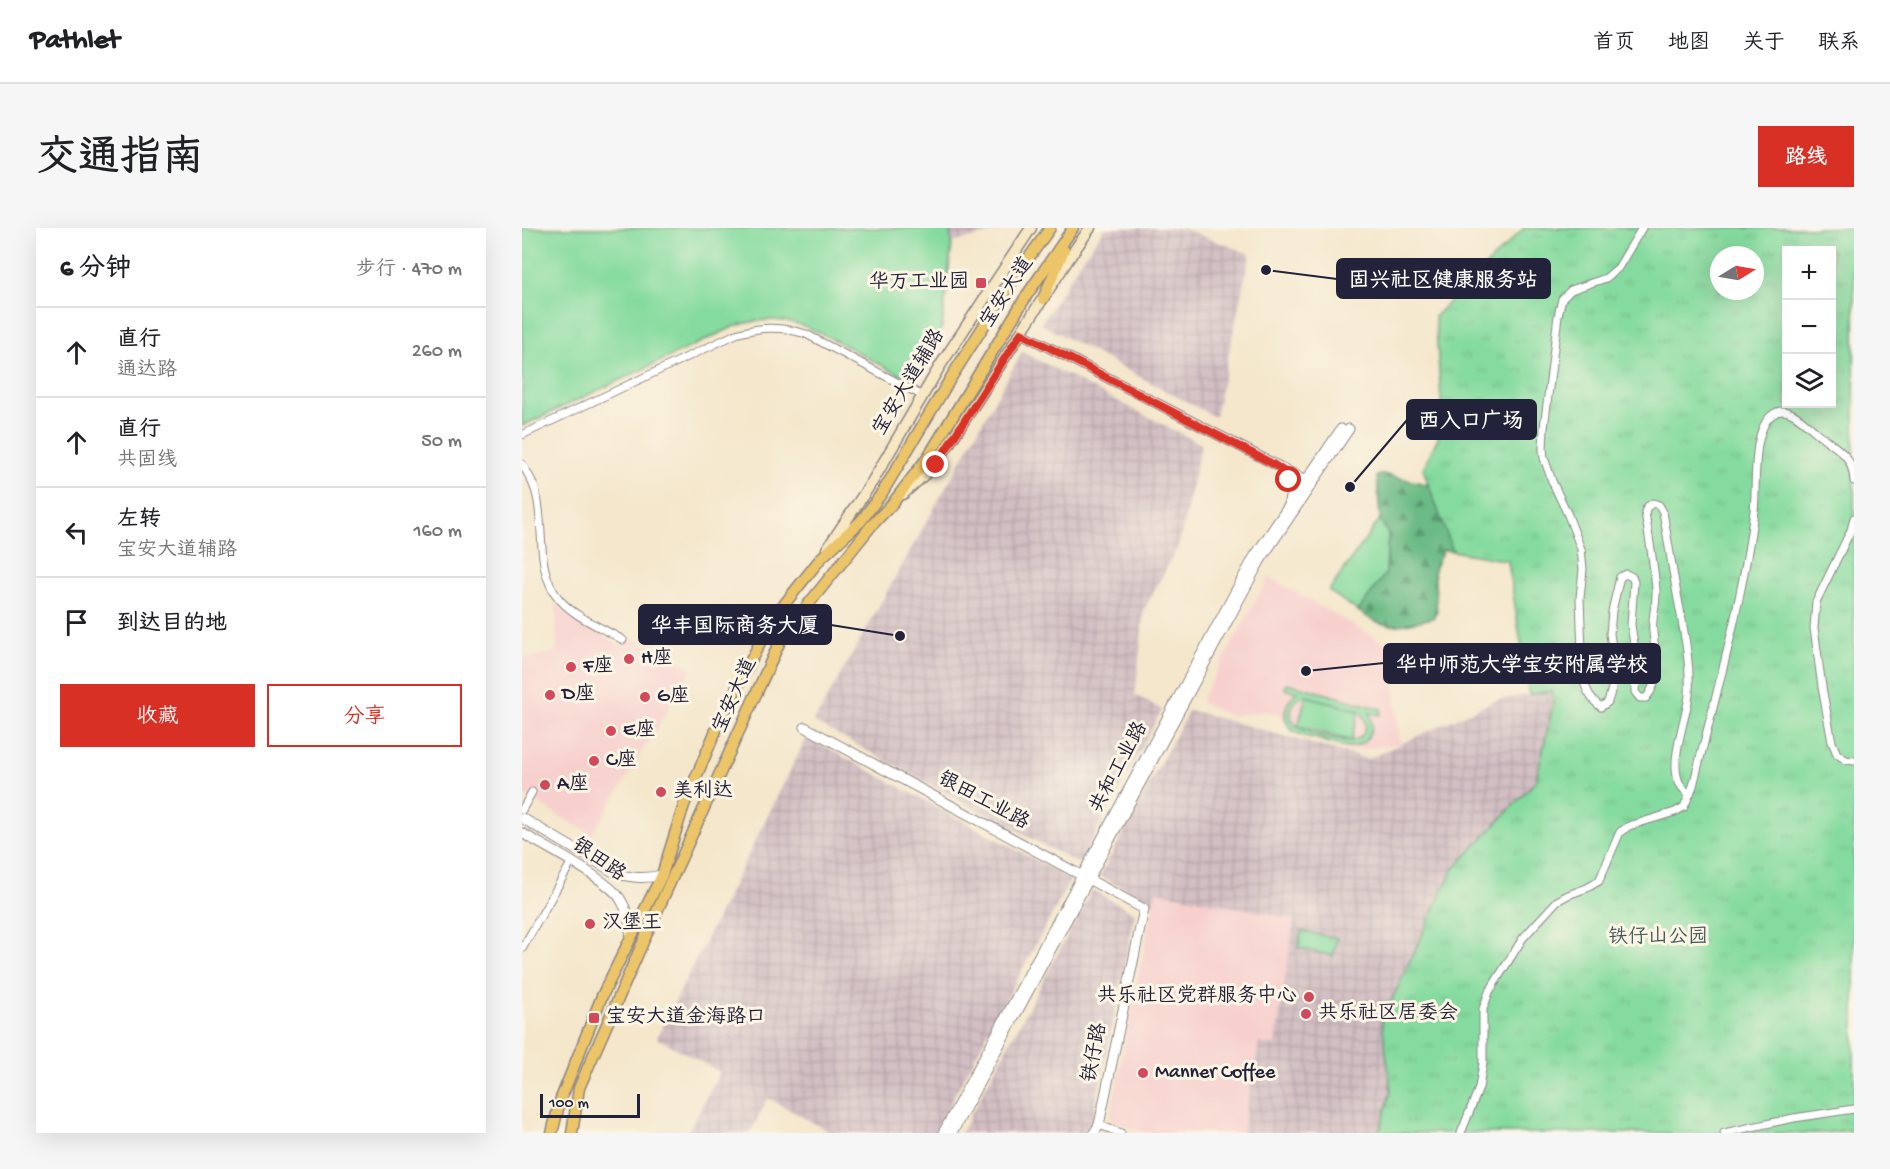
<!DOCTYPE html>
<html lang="zh">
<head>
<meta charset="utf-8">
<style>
  :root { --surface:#fff; --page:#f6f6f6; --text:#202124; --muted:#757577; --line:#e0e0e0; --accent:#d93025 }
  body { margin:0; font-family:"Gochi Hand","LXGW WenKai TC",sans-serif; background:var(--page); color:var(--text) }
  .controls { position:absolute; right:18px; top:18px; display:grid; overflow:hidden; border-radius:0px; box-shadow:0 6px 24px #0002 }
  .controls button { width:54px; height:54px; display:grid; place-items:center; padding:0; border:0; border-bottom:2px solid var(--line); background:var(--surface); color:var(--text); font:30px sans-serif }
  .compass { position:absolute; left:1188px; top:18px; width:54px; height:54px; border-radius:50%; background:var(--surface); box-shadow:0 6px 24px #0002; rotate:79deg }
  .scale { position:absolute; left:18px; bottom:15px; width:100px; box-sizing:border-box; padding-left:6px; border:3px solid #22223b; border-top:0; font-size:16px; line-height:21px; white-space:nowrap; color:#22223b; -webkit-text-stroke:4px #fcf5e5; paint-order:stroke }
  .stop { position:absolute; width:18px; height:18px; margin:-14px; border:4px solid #d93025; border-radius:50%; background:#fff }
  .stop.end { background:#d93025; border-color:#fff; box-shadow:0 2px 6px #0008 }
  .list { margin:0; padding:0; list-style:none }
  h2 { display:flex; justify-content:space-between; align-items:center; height:78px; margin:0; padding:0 24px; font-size:26px }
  h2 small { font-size:20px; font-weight:400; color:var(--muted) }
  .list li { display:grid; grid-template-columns:39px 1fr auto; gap:18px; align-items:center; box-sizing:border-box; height:90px; padding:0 24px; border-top:2px solid var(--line) }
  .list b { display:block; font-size:22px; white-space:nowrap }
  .list p { margin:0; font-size:20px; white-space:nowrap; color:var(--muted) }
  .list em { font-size:20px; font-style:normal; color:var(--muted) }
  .actions { display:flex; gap:12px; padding:18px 24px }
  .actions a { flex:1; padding:14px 0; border:2px solid var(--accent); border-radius:0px; text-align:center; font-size:21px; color:var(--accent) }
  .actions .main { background:var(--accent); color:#fff }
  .icon { flex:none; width:33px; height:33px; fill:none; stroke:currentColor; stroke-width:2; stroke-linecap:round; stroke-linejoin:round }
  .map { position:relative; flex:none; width:1332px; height:905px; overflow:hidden; border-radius:0px }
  header { display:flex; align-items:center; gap:36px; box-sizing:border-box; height:84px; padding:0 30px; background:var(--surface); border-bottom:2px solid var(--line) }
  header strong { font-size:28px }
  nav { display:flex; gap:33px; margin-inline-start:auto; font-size:21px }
  .intro { display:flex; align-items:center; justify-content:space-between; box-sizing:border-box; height:144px; padding:0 36px }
  h1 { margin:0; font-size:42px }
  .button { padding:15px 27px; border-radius:0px; background:var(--accent); color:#fff; font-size:21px; font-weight:700 }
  main { display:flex; gap:36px; padding:0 36px }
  aside { flex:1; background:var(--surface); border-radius:0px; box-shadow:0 6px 24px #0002 }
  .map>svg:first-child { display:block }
  .built { fill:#f7d0cd }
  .industrial { fill:url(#industrial-grid) }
  .green { fill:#85db9f; stroke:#547e6d; stroke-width:1.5; fill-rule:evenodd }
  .forest { fill:url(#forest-firs); stroke:#476e60; stroke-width:1.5 }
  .park { fill:url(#park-tufts); stroke:#547e6d; stroke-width:1.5; fill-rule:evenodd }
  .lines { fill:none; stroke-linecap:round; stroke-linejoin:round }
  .minor-casing { stroke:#8b8484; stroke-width:9 }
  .tertiary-casing { stroke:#8b8484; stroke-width:11 }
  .secondary-casing { stroke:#8b8484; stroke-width:13 }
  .primary-casing { stroke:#8b8484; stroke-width:13 }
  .minor { stroke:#fff; stroke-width:7 }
  .tertiary { stroke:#fff; stroke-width:9 }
  .secondary { stroke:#f7e8c3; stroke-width:10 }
  .primary { stroke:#ecc569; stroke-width:10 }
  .route { stroke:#d93025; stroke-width:8 }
  .poi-dot { fill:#d1495b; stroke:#fcf5e5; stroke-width:2 }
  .labels { text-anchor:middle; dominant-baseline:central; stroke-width:6; stroke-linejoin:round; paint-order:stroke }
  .poi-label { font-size:20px; fill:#22223b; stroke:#fcf5e5; text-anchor:start }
  .street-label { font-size:20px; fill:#22223b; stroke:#fcf5e5 }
  .park-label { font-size:20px; fill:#405a59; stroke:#fcf5e5 }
  .leader { fill:none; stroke:#22223b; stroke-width:2 }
  .callout-dot { fill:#22223b; stroke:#fcf5e5; stroke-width:2 }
  .callout { fill:#22223b; stroke:#22223b; stroke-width:2 }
  .callout-label { font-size:21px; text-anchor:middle; font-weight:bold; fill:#fff }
</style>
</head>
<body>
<header>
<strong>Pathlet</strong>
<nav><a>首页</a><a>地图</a><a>关于</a><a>联系</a></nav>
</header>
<div class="intro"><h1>交通指南</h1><a class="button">路线</a></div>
<main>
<aside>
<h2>6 分钟<small>步行 · 470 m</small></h2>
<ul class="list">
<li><svg class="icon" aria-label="ahead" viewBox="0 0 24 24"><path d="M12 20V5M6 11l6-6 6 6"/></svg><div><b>直行</b><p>通达路</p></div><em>260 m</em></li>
<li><svg class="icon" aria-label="ahead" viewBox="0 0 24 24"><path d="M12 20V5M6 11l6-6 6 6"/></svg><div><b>直行</b><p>共固线</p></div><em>50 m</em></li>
<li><svg class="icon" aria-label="left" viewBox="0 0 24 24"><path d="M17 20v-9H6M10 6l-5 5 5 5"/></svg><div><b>左转</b><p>宝安大道辅路</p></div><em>160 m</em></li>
<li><svg class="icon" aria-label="arrive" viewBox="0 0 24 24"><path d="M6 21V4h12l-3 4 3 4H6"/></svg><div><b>到达目的地</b></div></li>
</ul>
<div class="actions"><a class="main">收藏</a><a>分享</a></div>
</aside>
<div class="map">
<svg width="1332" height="905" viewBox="0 0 1332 905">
  <defs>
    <pattern id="industrial-grid" width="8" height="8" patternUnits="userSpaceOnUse" patternTransform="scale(1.5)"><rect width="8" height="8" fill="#d2bec3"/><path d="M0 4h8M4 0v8" fill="none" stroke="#b4a3a8"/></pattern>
    <pattern id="forest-firs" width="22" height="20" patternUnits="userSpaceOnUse" patternTransform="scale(1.5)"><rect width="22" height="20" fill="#6cbb86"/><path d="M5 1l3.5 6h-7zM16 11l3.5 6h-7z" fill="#58986f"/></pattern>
    <pattern id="park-tufts" width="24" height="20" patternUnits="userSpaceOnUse" patternTransform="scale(1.5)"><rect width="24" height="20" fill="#85db9f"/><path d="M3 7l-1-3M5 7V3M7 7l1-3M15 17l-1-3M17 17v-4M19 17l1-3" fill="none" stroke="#73bc8a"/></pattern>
  </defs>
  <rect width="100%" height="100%" fill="#fcf5e5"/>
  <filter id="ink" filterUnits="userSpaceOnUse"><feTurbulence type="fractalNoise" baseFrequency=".0167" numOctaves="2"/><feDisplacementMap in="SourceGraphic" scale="12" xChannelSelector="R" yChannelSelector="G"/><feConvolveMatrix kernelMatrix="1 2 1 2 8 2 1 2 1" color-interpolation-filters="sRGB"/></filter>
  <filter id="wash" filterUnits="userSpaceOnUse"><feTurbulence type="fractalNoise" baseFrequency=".008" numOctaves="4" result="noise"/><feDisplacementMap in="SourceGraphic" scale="24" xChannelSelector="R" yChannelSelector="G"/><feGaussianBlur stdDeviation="1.35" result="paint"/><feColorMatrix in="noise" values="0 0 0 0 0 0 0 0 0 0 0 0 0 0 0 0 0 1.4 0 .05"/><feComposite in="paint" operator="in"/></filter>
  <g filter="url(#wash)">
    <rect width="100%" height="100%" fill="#f4e7cc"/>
    <g class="built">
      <path d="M747,349L873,421V465L878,515L830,523L773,506L768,503L762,490L755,485L742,483L708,488L678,474Z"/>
      <path d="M34,376L46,387L98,417L104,407L171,440L70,607L0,566V431L32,425L35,421Z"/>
      <path d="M634,662L772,691L753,818L737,815L720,905H622L587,892Z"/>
    </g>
    <g class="industrial">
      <path d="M427,0H487L430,15Z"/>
      <path d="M583,0H660L728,26L693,189L519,96L557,36Z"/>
      <path d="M500,124L679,216L657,316L622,382L613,467L640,482L557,636L292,494Z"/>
      <path d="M1031,463V477L1014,553L930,643L860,793L869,863L857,905H720L737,815L753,818L772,691L634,663L631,676L578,648L667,482L846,531L974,472Z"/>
      <path d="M285,509L549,651L412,905H310L246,870L228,905H165L198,844L135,810Z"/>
      <path d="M570,662L613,685L570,894L562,905H439Z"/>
    </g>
    <g class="green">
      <path d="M0,0H427L430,15L420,99L392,146L380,148C360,138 341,127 322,117C283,96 255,83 211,99L0,198Z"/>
      <path d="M858,291L866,305L864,345L836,383L807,363Z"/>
      <path d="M765,455L859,481L858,487L847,485C850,492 851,500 847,507C836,528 812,516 796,511C787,509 776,508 769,501C758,490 763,473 775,464L763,461ZM784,468L836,482C848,492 846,510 829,513L837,483ZM784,468L776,498L829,513C818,513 781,504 774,497C769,492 768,485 770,479C772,472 777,469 784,468Z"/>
      <path d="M779,703L815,710L811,728L776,720Z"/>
    </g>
    <path class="forest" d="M861,246L907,257L931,323L921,322L912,341L915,384L911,390C878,397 866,405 836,383L864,345L866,306L858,291L855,248Z"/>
    <path class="park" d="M1002,0H1332V902L1299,905H857L869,863L860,793L930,643L1014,553L1031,477L1030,463L1007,467L986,333L931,323L901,241L921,199L913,88ZM1264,22H1310V176H1264ZM1197,27H1233V63H1197Z"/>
  </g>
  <g filter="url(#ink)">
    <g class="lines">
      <defs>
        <g id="minor">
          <path d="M1120,0L1096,40L1084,50L1049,62L1040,71L1036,88L1022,200L1021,221L1022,230L1030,253L1046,287L1059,321L1061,341L1058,370L1061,452C1065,463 1069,472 1079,479L1086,474L1090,460L1091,446V425L1088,406L1090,383L1098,349L1104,346L1110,349L1112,354L1109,397L1115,434L1113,464L1118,470H1124C1140,452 1133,425 1131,404C1129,390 1135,376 1134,362C1132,336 1127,310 1123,284L1125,279L1131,275L1137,277L1141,284C1146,312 1150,339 1155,366C1161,399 1169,433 1167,467C1165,492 1138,551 1168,566"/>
          <path d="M0,207L214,106C238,98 260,98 284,106L401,168"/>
          <path d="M0,236C7,247 13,257 15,269C23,303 13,344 38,372C54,390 81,400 101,412"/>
          <path d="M1332,290L1329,302L1294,374L1292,400L1300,459L1310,514L1315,526L1324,532L1332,533"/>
          <path d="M0,582L10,564"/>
          <path d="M0,721L49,635"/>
          <path d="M577,897L599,905"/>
          <path d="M939,905L957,860L961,835V781L967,764L1001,710L1035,673L1046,667L1065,660L1077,653L1098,604L1107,598L1153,584L1162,579L1171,558C1194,467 1220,376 1232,283C1235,259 1229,203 1250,187C1266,173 1286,199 1299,208C1318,223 1330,227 1332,253"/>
          <path d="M1202,905L1272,890L1332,881"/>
        </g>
        <g id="tertiary">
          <path d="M499,105L787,254"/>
          <path d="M760,242C769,252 771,261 767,273"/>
          <path d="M283,499L622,681L577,897L572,905"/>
          <path d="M0,590L95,646C111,650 123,651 140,647"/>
          <path d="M0,605C23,619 88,652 99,672C106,683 107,695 109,707"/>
          <path d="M421,905L732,329L819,201"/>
          <path d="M430,905L738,333L827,201"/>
        </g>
        <g id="secondary">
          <path d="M381,266L414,236L547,30L568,0"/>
          <path d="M305,321L350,254L418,138L509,0"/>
        </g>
        <g id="primary">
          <path d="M521,71L542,22"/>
          <path d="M30,905L38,873L80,768L140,647L162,577L198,493L249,393L299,330L339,293L360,265L430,148L489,55L528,0"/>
          <path d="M50,905L57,860L121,714L260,409L350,297L370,276L406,229L505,67L551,0"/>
        </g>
      </defs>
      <use href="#minor" class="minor-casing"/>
      <use href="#tertiary" class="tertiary-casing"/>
      <use href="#secondary" class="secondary-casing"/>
      <use href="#primary" class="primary-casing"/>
      <use href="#minor" class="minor"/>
      <use href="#tertiary" class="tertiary"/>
      <use href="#secondary" class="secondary"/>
      <use href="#primary" class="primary"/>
    </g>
  </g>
  <g class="lines" filter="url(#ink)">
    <path class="route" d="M414,237L499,105L751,236L763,244L767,252"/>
  </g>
  <g class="poi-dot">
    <rect x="453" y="49" width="12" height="12" rx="3"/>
    <circle cx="107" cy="431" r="6"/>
    <circle cx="49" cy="439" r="6"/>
    <circle cx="28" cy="467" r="6"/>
    <circle cx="123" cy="469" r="6"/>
    <circle cx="89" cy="503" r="6"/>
    <circle cx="72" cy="533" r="6"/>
    <circle cx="23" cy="557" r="6"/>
    <circle cx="139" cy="564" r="6"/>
    <circle cx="68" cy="696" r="6"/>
    <circle cx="787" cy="769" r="6"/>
    <circle cx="784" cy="786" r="6"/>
    <rect x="66" y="784" width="12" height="12" rx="3"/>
    <circle cx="621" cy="845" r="6"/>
  </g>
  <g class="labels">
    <g class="poi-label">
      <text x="447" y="55" text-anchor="end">华万工业园</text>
      <text x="119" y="431">H座</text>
      <text x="61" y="439">F座</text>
      <text x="40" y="467">D座</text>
      <text x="135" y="469">G座</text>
      <text x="101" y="503">E座</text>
      <text x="84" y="533">C座</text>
      <text x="35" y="557">A座</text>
      <text x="151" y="564">美利达</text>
      <text x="80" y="696">汉堡王</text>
      <text x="775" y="769" text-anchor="end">共乐社区党群服务中心</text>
      <text x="796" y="786">共乐社区居委会</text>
      <text x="84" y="790">宝安大道金海路口</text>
      <text x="633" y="845">Manner Coffee</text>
    </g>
    <g class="street-label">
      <text transform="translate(486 65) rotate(-57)">宝安大道</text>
      <text transform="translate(388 155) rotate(-59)">宝安大道辅路</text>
      <text transform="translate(214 468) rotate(-66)">宝安大道</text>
      <text transform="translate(598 540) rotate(-62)">共和工业路</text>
      <text transform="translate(461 574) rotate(28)">银田工业路</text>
      <text transform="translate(76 633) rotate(35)">银田路</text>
      <text transform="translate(574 825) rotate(-79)">铁仔路</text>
    </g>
    <g class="park-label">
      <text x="1136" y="710">铁仔山公园</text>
    </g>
  </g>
  <path class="leader" d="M744 42L815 51M828 259L885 192M378 408L309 397M784 443L862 435"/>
  <g class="callout-dot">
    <circle cx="744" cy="42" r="6"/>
    <circle cx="828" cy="259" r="6"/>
    <circle cx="378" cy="408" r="6"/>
    <circle cx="784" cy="443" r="6"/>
  </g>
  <g class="callout">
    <rect x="815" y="31" width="213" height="39" rx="6"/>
    <rect x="885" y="172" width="129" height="39" rx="6"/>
    <rect x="117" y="377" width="192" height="39" rx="6"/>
    <rect x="862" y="416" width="276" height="39" rx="6"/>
  </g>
  <g class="callout-label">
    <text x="921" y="58">固兴社区健康服务站</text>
    <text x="949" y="199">西入口广场</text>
    <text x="213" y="404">华丰国际商务大厦</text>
    <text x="1000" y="443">华中师范大学宝安附属学校</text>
  </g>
</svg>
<div class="controls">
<button>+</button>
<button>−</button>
<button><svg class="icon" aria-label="layers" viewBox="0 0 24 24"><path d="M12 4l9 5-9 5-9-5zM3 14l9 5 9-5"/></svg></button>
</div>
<svg class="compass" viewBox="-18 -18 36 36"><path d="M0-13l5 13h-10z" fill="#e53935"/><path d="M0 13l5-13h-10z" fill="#757577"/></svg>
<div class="scale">100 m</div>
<div class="stop" style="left:767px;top:252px"></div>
<div class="stop end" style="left:414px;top:237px"></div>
</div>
</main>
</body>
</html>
